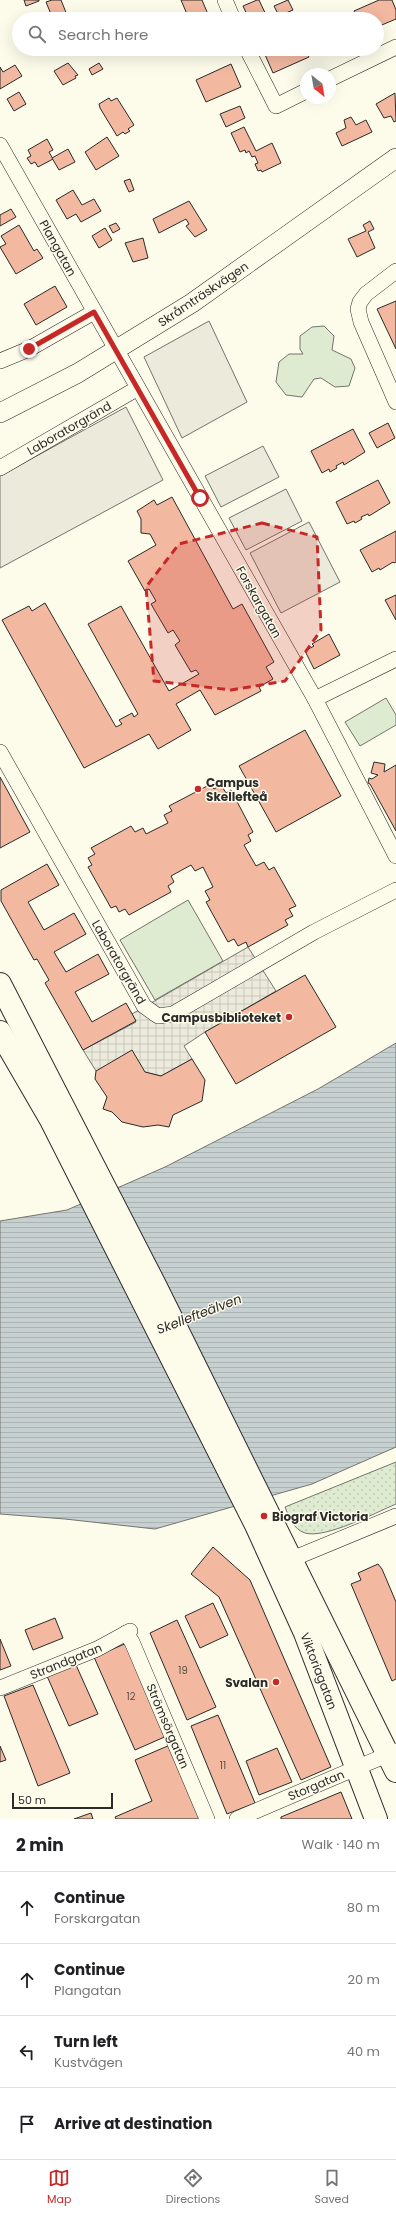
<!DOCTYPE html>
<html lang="en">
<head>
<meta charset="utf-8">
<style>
  :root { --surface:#fff; --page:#f6f6f6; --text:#202124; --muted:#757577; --line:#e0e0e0; --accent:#c62828 }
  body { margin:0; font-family:Poppins,sans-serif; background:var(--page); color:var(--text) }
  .compass { position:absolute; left:300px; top:68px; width:36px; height:36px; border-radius:50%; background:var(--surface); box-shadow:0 4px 16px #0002; rotate:149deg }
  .scale { position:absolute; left:12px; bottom:10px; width:101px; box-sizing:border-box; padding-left:4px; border:2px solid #2b2b2b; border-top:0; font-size:11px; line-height:14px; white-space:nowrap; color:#2b2b2b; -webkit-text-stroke:3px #fdfbea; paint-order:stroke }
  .stop { position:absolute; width:12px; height:12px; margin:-9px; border:3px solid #c62828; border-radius:50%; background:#fff }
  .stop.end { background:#c62828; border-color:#fff; box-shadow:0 1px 4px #0008 }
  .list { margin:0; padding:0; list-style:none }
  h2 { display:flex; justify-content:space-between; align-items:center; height:52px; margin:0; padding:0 16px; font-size:17px }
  h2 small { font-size:13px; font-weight:400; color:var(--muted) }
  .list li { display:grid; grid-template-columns:26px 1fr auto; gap:12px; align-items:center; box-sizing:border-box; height:72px; padding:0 16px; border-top:1px solid var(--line) }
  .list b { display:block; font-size:15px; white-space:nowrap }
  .list p { margin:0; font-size:13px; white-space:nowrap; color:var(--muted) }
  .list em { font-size:13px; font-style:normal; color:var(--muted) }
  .icon { flex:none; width:22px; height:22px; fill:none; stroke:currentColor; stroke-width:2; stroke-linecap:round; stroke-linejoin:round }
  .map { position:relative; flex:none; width:396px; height:1819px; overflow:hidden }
  .search { position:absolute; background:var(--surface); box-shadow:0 4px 16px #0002; left:12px; right:12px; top:12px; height:44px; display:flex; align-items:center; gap:10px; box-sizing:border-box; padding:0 14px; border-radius:22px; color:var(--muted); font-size:15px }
  .sheet { height:340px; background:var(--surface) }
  nav { display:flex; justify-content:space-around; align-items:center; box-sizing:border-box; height:56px; border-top:1px solid var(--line); background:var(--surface); font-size:11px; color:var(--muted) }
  nav a { display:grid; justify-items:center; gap:2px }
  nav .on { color:var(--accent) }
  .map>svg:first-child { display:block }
  .grass { fill:url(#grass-dots); stroke:#74746e }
  .green { fill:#deebd1; stroke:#74746e }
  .parking { fill:#eceadb; stroke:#74746e }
  .plaza { fill:url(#plaza-grid); stroke:#74746e }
  .water { fill:url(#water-rules); stroke:#74746e }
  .building { fill:#f2b8a0; stroke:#2b2b2b }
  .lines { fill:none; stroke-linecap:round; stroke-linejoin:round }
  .minor-casing { stroke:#2b2b2b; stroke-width:16 }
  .major-casing { stroke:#2b2b2b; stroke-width:20 }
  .highway-casing { stroke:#2b2b2b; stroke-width:24 }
  .minor { stroke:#fdfbea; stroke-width:15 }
  .major { stroke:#fdfbea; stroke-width:19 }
  .highway { stroke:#fdfbea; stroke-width:22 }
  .route { stroke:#c62828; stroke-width:5 }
  .marked { fill:#c62828; fill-opacity:0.2; stroke:#c62828; stroke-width:3; stroke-dasharray:8 5; stroke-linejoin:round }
  .poi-dot { fill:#c62828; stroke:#fdfbea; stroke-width:1.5 }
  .labels { text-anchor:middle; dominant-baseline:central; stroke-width:3; stroke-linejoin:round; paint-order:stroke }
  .number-label { font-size:10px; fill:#5d4e48 }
  .street-label { font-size:12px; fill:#2b2b2b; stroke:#fdfbea }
  .poi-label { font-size:12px; font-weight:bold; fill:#2b2b2b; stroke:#fdfbea; text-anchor:start }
  .water-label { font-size:13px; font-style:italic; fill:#2b2b2b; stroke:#fdfbea }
</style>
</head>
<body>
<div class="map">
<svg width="396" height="1819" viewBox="0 0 396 1819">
  <defs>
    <pattern id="grass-dots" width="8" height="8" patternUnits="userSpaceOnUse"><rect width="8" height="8" fill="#deebd1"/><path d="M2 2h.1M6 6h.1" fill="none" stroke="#bfcab4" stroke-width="1.8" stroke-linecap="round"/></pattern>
    <pattern id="plaza-grid" width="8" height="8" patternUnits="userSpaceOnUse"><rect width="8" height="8" fill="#eceadb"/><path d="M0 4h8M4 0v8" fill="none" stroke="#cbc9bc"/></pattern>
    <pattern id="water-rules" width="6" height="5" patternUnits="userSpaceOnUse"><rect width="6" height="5" fill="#c7d0d0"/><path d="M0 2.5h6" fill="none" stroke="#abb3b3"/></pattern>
  </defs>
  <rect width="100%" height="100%" fill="#fdfbea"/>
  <path class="grass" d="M396,1462V1504C375,1513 325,1539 305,1533C293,1529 289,1517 285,1507Z"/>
  <g class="green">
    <path d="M324,326L334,336L332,350L351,359L355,368L349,386L335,387L321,378L314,379L302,397L286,395L276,382L279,362L289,354H303L300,349V336L312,327Z"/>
    <path d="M386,698L396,715V725L360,746L345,722Z"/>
    <path d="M188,900L223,961L155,1000L120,940Z"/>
  </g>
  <g class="parking">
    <path d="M209,321L247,402L182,438L144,357Z"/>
    <path d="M126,407L163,480L0,568V476Z"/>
    <path d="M263,446L279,477L221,507L205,476Z"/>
    <path d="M286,489L302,521L246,550L229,518Z"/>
    <path d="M309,522L340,582L281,613L250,553Z"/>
  </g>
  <path class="plaza" d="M248,947L276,991L205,1032L184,1046L192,1059L161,1076L145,1072L96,1071L83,1050L136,1022L132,1014Z"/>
  <path class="water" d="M396,1043V1447L312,1484L155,1529L65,1519L0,1514V1221L67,1210L165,1167L318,1089Z"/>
  <g class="building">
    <path d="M24,0H39V1L26,6Z"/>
    <path d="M52,0H61L67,15L53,19L46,2Z"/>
    <path d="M181,0H202L210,19H189Z"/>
    <path d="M257,0H259L267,17L249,19L243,6Z"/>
    <path d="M288,0L293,10L279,16L274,6Z"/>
    <path d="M379,0H392L396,10V19L377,27V19H357L354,11Z"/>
    <path d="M267,49H305L309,57L273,73L263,50Z"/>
    <path d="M68,63L78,75L75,76L76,78L63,85L54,71Z"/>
    <path d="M99,63L103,69L92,75L89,69Z"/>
    <path d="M231,64L241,87L206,102L196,80Z"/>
    <path d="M15,65L22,76L0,89V67L3,72Z"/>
    <path d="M19,92L26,104L14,111L7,99Z"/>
    <path d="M395,93L396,121L394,122L391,116L384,118L376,104Z"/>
    <path d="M109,98L111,101L117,98L134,125L128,129L130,131L125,134L123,132L117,136L100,108L99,104Z"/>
    <path d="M240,106L245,118L226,127L220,114Z"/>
    <path d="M351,117L356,125L366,120L372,132L342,146L336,133L346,128L344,120Z"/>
    <path d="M244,127L256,151L272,143L281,163L262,172L261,170L258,171L255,164L258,163L255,156L252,157L249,151L246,153L245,150L240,152L231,133Z"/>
    <path d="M107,137L119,156L96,170L85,152Z"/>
    <path d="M47,139L53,150L49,152L53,159L38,167L35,162L31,164L27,158L31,156L28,150Z"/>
    <path d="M68,149L75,162L59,170L52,158Z"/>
    <path d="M130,179L134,190L129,192L124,181Z"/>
    <path d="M73,190L82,205L94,199L101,211L81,222L76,214L67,219L56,200Z"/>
    <path d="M189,201L207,230L195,237L186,226L189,224L186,219L159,233L153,219Z"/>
    <path d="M11,209L16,217L0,226V215Z"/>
    <path d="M370,221L374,229L368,232L375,248L357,257L348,239L366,231L363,225Z"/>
    <path d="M116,223L120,229L113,233L109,226Z"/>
    <path d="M19,225L34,251L37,249L43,258L16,274L0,247L6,244L1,236Z"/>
    <path d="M105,228L112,240L99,248L92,236Z"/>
    <path d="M143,238L148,258L133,262L125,243Z"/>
    <path d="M55,286L67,307L36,325L24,304Z"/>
    <path d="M396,301V349L377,309Z"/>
    <path d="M388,423L395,438L377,448L369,433Z"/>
    <path d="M353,429L365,452L344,465L343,462L336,466L337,468L330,472L329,469L322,473L311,451Z"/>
    <path d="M378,480L390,503L369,516L368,514L361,517L362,519L355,523L354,521L347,524L336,502Z"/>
    <path d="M172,497L233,609L242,604L274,662L266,667L273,679L259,687L261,691L215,715L200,690L176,704L191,730L158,749L149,734L84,768L2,620L29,606L32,611L45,603L116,727L122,724L119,720L132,713L134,717L138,714L88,624L121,606L169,691L199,674L196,670L191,672L175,645L180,641L173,630L168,633L151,604L156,601L149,589L145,591L128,561L156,545L150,534L141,533V519L137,511L154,500L157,505Z"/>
    <path d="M396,531V562L394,563L393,562L380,570L379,568L372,572L360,550Z"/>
    <path d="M396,595V620L385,600Z"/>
    <path d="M329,634L340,655L314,669L305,651L314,646L312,644Z"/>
    <path d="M305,730L341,796L276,832L239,766Z"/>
    <path d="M374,762L385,764L384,772L396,765V831L370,784L368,783L369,778L372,779L378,775L371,773Z"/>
    <path d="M0,777L30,832L0,848Z"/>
    <path d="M211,784L214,789L221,785L226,793L231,790L253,832L248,835L251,841L244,845L256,866L264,862L269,870L274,867L296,906L289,909L293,916L285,920L288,925L248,947L246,942L238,946L234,939L228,942L206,902L210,900L205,891L213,887L203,867L195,871L191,865L171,876L174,882L168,886L171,892L129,915L125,909L119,912L116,906L111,908L88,867L92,865L88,858L95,854L91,848L131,826L135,832L143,828L146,834L168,823L164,815L172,811L169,806Z"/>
    <path d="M47,864L59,885L28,902L44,930L74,913L86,934L54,952L66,972L98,954L109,974L75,992L92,1022L126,1003L136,1021L83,1050L45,983L49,980L37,959L34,960L1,901V890Z"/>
    <path d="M305,975L336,1027L236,1084L205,1032Z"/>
    <path d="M132,1050L145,1072L161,1076L192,1059L205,1080L202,1101L173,1115L169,1127L158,1125L143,1127L122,1122L112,1112L103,1109L107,1097L95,1079L96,1071Z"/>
    <path d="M213,1547L250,1580L331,1767L301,1780L219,1597L191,1574Z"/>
    <path d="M378,1564L382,1569L396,1602V1679L392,1681L351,1584L361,1580L358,1573Z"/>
    <path d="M213,1603L228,1635L200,1648L185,1616Z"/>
    <path d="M55,1618L63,1638L33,1650L25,1630Z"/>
    <path d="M177,1620L216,1707L187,1720L150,1633Z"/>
    <path d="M0,1639L11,1666L0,1670Z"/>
    <path d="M127,1643L169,1735L135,1750L94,1657Z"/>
    <path d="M76,1665L98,1714L69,1726L47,1676Z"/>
    <path d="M33,1685L70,1773L38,1786L4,1696Z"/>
    <path d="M218,1715L255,1803L227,1814L191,1726Z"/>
    <path d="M170,1745L201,1819H116L115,1817L152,1801L135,1760Z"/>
    <path d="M0,1746L6,1760L0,1762Z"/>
    <path d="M277,1748L292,1782L259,1795L246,1761Z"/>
    <path d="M341,1792L352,1819H281V1817Z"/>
    <path d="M91,1813L93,1819H74Z"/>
  </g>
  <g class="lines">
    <defs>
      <g id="minor">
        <path d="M225,0L233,19"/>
        <path d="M247,49L276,106L306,91"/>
        <path d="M330,79L396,47"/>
        <path d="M0,145L315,699L396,856"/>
        <path d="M396,271L366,294L360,302L358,309L361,322L396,402"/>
        <path d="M0,361L29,349L94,312"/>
        <path d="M0,468L138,388"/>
        <path d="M315,699L396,659"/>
        <path d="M0,752L144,1006L158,1016L173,1014L314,932L396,890"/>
        <path d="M292,1559L396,1516"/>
        <path d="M126,1633L132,1642L207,1819"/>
        <path d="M0,1688L97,1649L130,1631"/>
        <path d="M237,1819L396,1751"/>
      </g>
      <path id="major" d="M0,413L78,373L192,303L396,158"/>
      <g id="highway">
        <path d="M0,984L155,1285L396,1771"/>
        <path d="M0,1032L51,1120L256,1525L305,1633L376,1819"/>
      </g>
    </defs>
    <use href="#minor" class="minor-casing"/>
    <use href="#major" class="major-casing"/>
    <use href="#highway" class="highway-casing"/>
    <use href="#minor" class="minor"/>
    <use href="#major" class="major"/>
    <use href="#highway" class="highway"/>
  </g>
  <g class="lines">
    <path class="route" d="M29,349L94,312L200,498"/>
  </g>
  <path class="marked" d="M262,523L317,537L321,630L285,681L231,690L154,681L146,587L179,544Z"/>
  <g class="poi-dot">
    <circle cx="198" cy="789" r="4"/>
    <circle cx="289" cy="1017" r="4"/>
    <circle cx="264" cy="1516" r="4"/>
    <circle cx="276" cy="1682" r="4"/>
  </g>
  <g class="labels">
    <g class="number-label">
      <text x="183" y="1670">19</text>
      <text x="131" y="1696">12</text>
      <text x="223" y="1765">11</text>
    </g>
    <g class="street-label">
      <text transform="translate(58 248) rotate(61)">Plangatan</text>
      <text transform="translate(203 294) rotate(-34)">Skråmträskvägen</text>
      <text transform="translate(69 428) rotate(-30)">Laboratorgränd</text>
      <text transform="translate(259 602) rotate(61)">Forskargatan</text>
      <text transform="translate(119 962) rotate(60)">Laboratorgränd</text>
      <text transform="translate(66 1661) rotate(-22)">Strandgatan</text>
      <text transform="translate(319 1671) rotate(69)">Viktoriagatan</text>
      <text transform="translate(168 1726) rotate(67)">Strömsörgatan</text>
      <text transform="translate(316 1785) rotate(-23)">Storgatan</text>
    </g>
    <g class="poi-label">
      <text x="206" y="782">Campus<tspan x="206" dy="14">Skellefteå</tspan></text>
      <text x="281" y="1017" text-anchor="end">Campusbiblioteket</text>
      <text x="272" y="1516">Biograf Victoria</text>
      <text x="268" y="1682" text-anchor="end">Svalan</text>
    </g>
    <g class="water-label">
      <text transform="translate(199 1314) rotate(-21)">Skellefteälven</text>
    </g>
  </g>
</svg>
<svg class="compass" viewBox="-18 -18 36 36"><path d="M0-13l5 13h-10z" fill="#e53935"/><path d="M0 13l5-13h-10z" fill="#757577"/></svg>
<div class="scale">50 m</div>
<div class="stop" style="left:200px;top:498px"></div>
<div class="stop end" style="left:29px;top:349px"></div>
<div class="search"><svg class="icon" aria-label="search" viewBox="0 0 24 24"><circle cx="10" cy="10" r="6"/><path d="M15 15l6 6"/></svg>Search here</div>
</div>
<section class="sheet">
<h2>2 min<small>Walk · 140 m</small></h2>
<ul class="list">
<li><svg class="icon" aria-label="ahead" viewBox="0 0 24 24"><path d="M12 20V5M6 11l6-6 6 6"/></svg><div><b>Continue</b><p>Forskargatan</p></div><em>80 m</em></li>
<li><svg class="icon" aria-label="ahead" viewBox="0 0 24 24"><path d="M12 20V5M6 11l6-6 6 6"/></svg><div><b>Continue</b><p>Plangatan</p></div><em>20 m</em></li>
<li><svg class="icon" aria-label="left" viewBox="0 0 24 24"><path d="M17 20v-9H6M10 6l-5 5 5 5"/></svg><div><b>Turn left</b><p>Kustvägen</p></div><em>40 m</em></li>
<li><svg class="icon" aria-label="arrive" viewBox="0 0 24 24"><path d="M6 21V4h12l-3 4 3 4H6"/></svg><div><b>Arrive at destination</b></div></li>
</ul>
</section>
<nav>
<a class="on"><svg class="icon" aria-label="map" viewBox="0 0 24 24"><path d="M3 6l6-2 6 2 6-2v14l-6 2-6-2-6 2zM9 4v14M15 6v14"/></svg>Map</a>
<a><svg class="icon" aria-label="directions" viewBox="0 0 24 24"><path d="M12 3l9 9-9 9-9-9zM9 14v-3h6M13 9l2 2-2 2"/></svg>Directions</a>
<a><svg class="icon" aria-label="saved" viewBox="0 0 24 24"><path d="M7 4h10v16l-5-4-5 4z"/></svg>Saved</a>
</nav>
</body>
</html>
